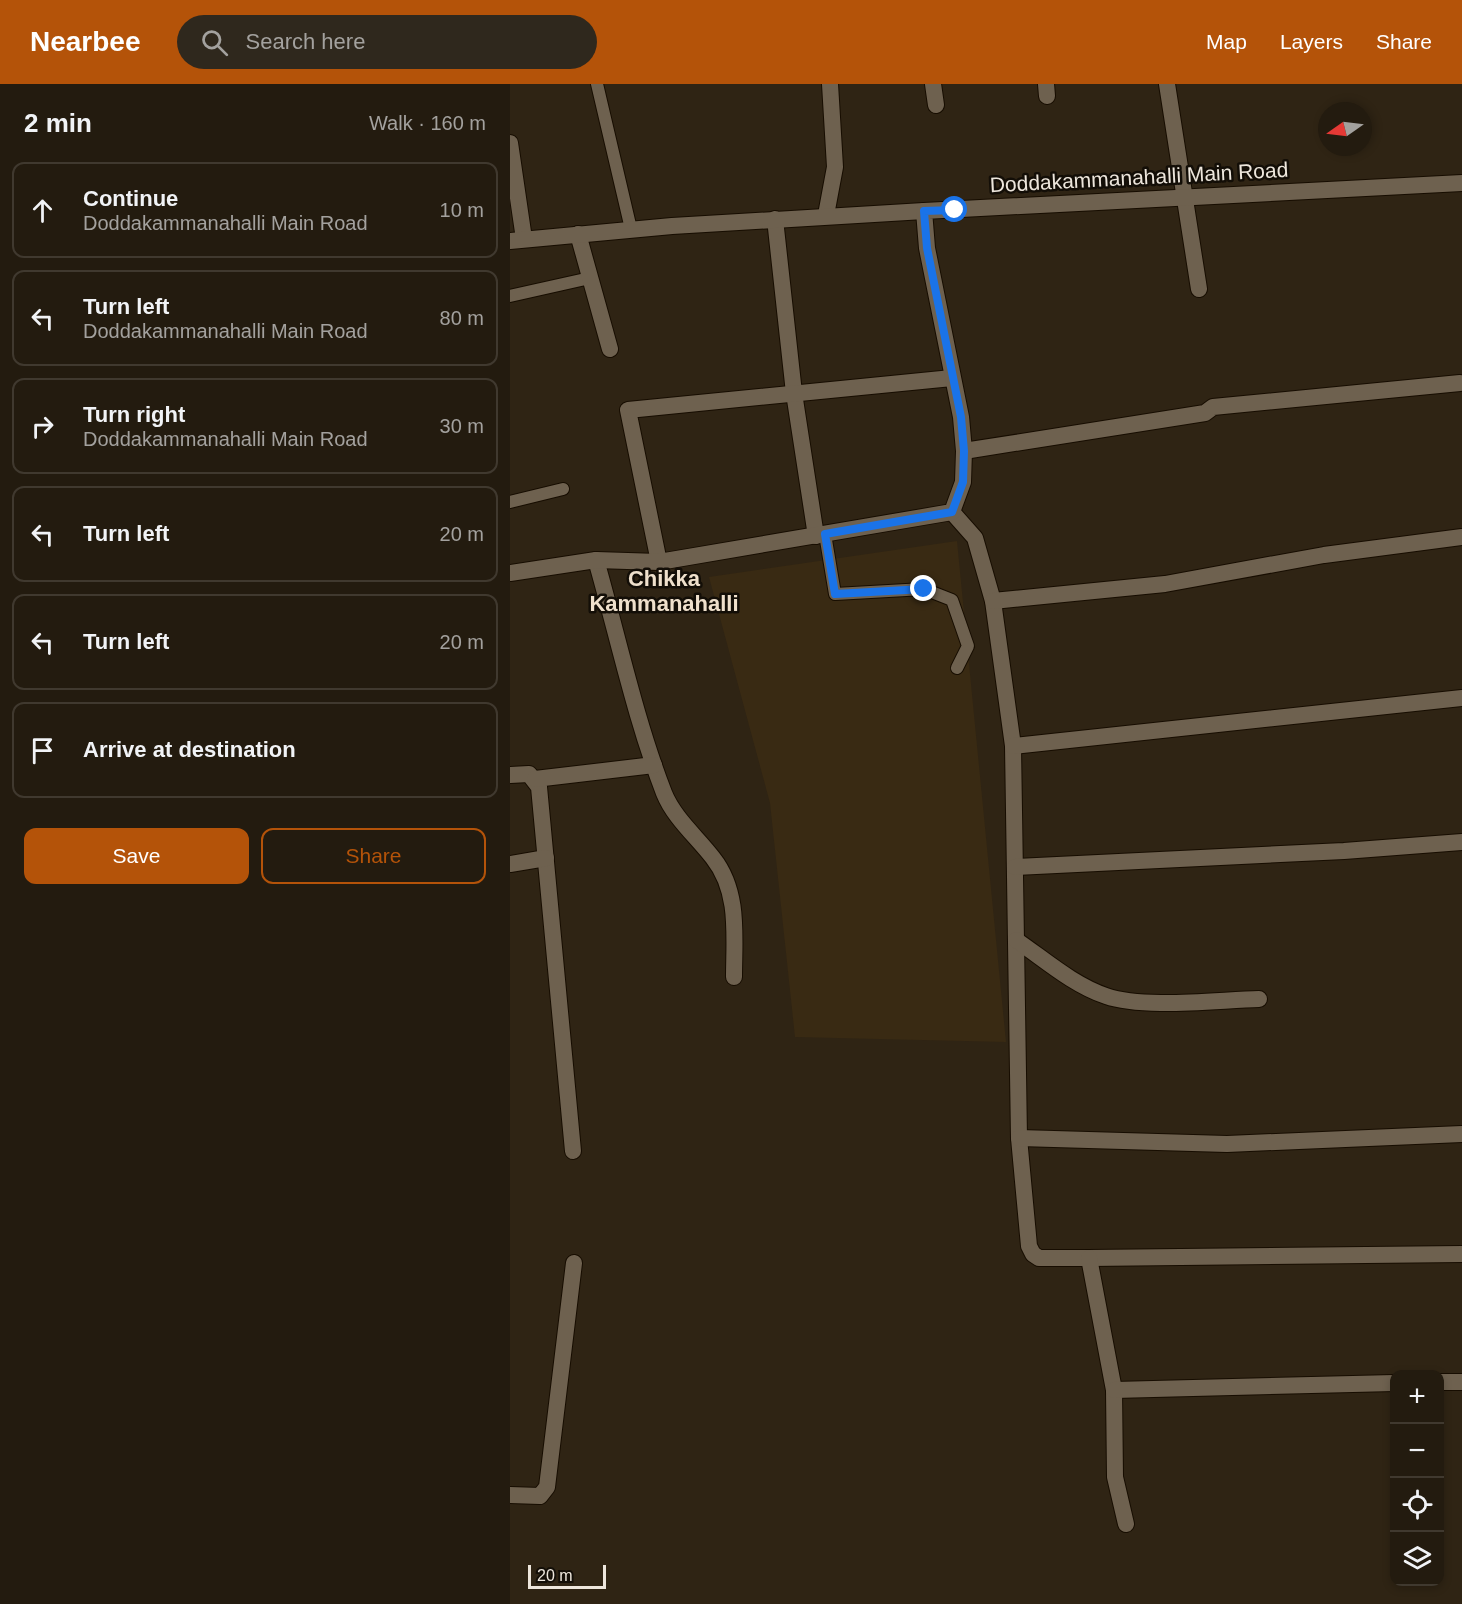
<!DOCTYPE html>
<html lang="en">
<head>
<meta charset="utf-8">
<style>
  :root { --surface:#231b0f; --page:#2f281d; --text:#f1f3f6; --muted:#a3a19e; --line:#40392f; --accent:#b45309 }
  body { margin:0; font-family:Arial,sans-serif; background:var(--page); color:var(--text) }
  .controls { position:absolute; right:18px; bottom:18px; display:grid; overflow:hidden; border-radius:12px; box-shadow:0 3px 9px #0003 }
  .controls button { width:54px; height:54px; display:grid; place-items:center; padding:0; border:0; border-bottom:2px solid var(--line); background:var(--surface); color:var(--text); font:30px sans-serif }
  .compass { position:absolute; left:808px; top:18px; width:54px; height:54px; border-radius:50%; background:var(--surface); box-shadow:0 3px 9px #0003; rotate:256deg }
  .scale { position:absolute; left:18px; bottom:15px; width:78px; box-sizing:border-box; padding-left:6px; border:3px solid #ede6dc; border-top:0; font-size:16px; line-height:21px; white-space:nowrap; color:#ede6dc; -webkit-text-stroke:4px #130e07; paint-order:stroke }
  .stop { position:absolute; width:18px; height:18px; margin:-14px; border:4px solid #1a73e8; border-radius:50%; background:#fff }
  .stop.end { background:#1a73e8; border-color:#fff; box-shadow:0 2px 6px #0008 }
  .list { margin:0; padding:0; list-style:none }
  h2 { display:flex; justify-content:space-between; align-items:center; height:78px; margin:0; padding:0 24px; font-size:26px }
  h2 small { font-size:20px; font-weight:400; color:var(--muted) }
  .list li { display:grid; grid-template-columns:39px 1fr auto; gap:18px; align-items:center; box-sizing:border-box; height:96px; margin:0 12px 12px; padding:0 12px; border:2px solid var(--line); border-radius:12px }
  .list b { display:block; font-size:22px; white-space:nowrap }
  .list p { margin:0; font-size:20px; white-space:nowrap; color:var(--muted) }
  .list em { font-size:20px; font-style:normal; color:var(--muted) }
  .actions { display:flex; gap:12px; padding:18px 24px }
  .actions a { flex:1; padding:14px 0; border:2px solid var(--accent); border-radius:12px; text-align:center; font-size:21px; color:var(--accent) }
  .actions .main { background:var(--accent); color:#fff }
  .icon { flex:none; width:33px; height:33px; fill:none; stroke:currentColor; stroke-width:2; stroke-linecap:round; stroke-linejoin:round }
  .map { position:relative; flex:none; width:952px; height:1520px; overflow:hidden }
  header { display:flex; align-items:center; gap:36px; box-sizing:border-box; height:84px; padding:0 30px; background:var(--accent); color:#fff }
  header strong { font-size:28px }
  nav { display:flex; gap:33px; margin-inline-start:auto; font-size:21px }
  .search { width:420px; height:54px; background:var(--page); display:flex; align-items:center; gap:15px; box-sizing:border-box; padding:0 21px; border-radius:33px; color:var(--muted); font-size:22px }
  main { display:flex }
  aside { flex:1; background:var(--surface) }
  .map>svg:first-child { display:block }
  .built { fill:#392a13 }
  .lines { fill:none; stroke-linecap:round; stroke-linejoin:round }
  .service-casing { stroke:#170d01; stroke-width:14 }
  .minor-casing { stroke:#170d01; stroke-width:18 }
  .tertiary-casing { stroke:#170d01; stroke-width:18 }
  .service { stroke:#6e614f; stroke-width:12 }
  .minor { stroke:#6e614f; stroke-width:16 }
  .tertiary { stroke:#6e614f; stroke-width:16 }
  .route { stroke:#1a73e8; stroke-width:8 }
  .labels { text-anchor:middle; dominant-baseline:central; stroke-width:5; stroke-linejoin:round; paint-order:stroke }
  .street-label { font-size:21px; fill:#ede6dc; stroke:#130e07 }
  .neighbourhood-label { font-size:22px; font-weight:bold; fill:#efe0cc; stroke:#130e07 }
</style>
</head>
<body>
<header>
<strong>Nearbee</strong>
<div class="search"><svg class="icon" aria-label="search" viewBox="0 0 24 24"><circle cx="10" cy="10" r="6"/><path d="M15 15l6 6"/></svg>Search here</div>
<nav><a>Map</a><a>Layers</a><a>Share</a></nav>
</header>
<main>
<aside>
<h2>2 min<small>Walk · 160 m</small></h2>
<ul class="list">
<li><svg class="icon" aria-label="ahead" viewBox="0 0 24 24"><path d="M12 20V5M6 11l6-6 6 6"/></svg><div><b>Continue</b><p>Doddakammanahalli Main Road</p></div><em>10 m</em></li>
<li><svg class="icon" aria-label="left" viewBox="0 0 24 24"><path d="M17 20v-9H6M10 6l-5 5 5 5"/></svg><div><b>Turn left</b><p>Doddakammanahalli Main Road</p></div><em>80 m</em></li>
<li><svg class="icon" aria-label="right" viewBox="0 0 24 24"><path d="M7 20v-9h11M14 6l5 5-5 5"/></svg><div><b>Turn right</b><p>Doddakammanahalli Main Road</p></div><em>30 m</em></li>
<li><svg class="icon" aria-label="left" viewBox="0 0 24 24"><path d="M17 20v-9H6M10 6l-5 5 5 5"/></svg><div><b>Turn left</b></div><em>20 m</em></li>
<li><svg class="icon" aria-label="left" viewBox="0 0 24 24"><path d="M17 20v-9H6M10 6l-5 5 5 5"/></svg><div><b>Turn left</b></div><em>20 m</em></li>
<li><svg class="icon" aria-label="arrive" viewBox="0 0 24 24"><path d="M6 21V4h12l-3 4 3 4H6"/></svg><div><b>Arrive at destination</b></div></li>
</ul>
<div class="actions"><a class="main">Save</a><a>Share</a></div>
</aside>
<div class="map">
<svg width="952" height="1520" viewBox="0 0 952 1520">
  <rect width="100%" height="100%" fill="#2f2414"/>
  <path class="built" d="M447,457L496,958L285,953L260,719L199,493Z"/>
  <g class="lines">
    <defs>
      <g id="service">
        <path d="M87,0L121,145"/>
        <path d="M0,212L80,194"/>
        <path d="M0,418L53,405"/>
        <path d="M315,450L325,510L414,505L442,516L458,562L447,584"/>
      </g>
      <g id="minor">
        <path d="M423,0L426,21"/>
        <path d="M536,0L537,12"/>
        <path d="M657,0L689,205"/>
        <path d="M0,59L14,155"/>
        <path d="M316,131L325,83L320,0"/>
        <path d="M265,135L284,309L306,452"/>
        <path d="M68,150L100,265"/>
        <path d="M0,157L162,142L414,127"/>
        <path d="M454,367L695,329L703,323L950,299"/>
        <path d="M442,428L465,454L483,517L503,662L509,1054L519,1162L523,1170L529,1174H579L952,1170"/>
        <path d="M86,476C108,553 125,634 154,709C164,734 187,753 203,774C230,808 224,853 224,893"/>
        <path d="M149,478L118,326L442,294"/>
        <path d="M483,517L655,500L814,471L952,453"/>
        <path d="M503,662L952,614"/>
        <path d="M0,691L19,690L29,703L63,1067"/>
        <path d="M25,695L144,681"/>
        <path d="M0,780L36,774"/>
        <path d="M505,783L834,767L952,758"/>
        <path d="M506,856C534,875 563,901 596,912C633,925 707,916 749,915"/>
        <path d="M509,1054L717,1060L952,1050"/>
        <path d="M579,1174L604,1306L605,1393L616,1440"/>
        <path d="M930,1298H952"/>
        <path d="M604,1306L884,1299"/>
        <path d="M0,1411L30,1412L37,1403L64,1179"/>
      </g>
      <path id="tertiary" d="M0,489L86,476L149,478L442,428L453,398L454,367L451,333L417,164L414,127L952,99"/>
    </defs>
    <use href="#service" class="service-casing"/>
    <use href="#minor" class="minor-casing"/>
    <use href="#tertiary" class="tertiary-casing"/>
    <use href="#service" class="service"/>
    <use href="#minor" class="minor"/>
    <use href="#tertiary" class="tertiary"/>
  </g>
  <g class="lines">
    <path class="route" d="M414,505L325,510L315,450L442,428L453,398L454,367L451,333L417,164L414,127L445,126"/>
  </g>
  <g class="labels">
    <g class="street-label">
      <text transform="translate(629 93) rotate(-3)">Doddakammanahalli Main Road</text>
    </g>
    <g class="neighbourhood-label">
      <text x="154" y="494">Chikka<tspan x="154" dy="25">Kammanahalli</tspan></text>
    </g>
  </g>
</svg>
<div class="controls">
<button>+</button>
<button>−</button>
<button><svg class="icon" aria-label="locate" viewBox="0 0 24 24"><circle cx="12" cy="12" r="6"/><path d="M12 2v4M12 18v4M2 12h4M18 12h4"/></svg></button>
<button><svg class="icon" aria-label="layers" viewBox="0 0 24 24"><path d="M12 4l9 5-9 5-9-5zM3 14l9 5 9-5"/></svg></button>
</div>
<svg class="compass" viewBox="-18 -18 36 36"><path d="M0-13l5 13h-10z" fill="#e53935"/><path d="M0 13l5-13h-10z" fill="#a3a19e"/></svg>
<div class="scale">20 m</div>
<div class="stop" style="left:445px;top:126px"></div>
<div class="stop end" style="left:414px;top:505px"></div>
</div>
</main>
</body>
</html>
